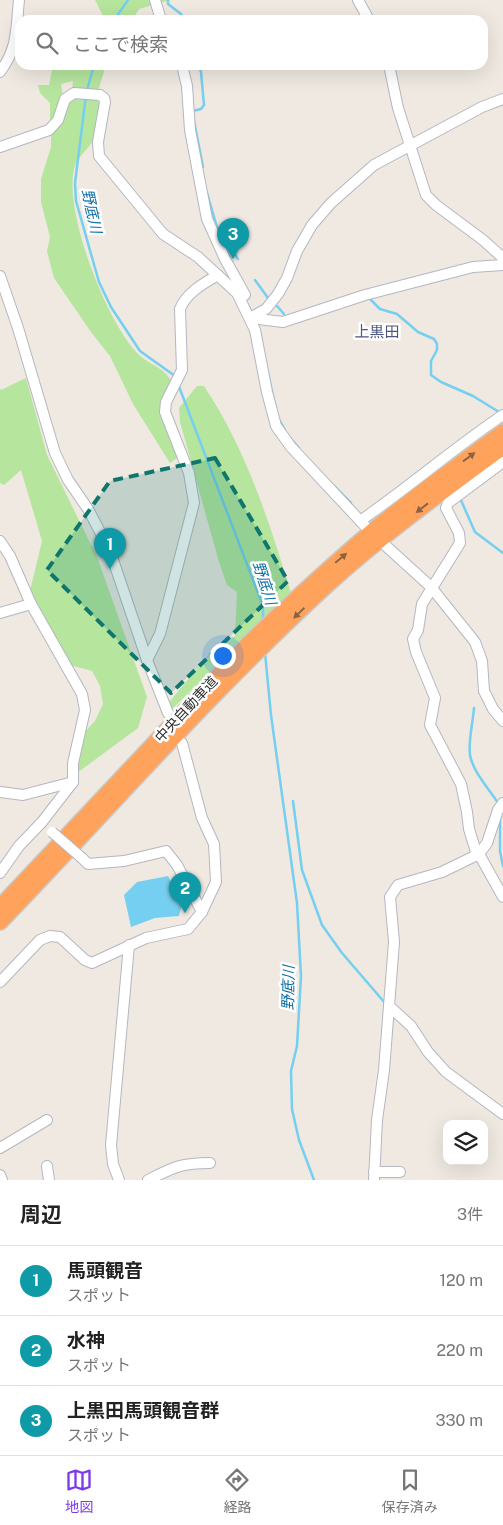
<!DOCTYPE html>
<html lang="ja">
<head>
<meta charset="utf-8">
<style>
  :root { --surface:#fff; --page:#f6f6f6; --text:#222; --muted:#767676; --line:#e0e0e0; --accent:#7c3aed }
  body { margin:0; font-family:"Public Sans","Noto Sans JP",sans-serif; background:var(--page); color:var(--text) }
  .controls { position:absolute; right:15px; bottom:15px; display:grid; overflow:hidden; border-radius:10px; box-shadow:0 5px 20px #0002 }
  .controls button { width:45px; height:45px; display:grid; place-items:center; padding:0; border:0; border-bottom:1px solid var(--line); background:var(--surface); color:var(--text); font:25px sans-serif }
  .you { position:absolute; left:222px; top:655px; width:18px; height:18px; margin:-12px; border:4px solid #fff; border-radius:50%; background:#1a73e8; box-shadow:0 0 0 8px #1a73e833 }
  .badge { display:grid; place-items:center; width:32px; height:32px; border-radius:50%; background:var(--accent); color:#fff; font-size:16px; font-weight:700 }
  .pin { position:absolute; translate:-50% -41px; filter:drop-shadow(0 1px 2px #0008) }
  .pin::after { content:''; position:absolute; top:26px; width:18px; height:15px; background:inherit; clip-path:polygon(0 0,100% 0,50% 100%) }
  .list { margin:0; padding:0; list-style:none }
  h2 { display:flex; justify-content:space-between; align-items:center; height:65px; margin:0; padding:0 20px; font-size:21px }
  h2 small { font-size:16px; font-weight:400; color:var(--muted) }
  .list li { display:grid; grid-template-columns:32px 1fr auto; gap:15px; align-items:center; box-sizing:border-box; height:70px; padding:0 20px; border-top:1px solid var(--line) }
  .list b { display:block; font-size:19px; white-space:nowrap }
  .list p { margin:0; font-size:16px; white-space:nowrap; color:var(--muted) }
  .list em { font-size:16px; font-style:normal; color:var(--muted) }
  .icon { flex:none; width:28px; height:28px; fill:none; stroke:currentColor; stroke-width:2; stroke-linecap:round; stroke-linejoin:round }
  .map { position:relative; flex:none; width:503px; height:1180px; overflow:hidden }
  .search { position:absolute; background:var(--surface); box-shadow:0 5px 20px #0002; left:15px; right:15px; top:15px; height:55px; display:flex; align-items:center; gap:12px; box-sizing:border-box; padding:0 18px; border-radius:15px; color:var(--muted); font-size:19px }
  .sheet { height:275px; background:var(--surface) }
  nav { display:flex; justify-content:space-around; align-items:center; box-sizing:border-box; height:70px; border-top:1px solid var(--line); background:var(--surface); font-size:14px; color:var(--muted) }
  nav a { display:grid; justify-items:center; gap:2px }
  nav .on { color:var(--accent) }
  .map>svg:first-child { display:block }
  .green { fill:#b6e59e }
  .water { fill:#75cff0 }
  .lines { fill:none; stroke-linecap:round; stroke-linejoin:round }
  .stream { stroke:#75cff0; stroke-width:2.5 }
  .minor-casing { stroke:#b4b7c1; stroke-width:12 }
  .highway-casing { stroke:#c9c9c9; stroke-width:18 }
  .minor { stroke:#fff; stroke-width:10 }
  .highway { stroke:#ffa35c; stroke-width:15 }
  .minor-bridge-casing { stroke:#b4b7c1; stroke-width:12; stroke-linecap:butt }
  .minor-bridge { stroke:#fff; stroke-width:10 }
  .oneway { fill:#8c6343 }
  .marked { fill:#0f766e; fill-opacity:0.2; stroke:#0f766e; stroke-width:4; stroke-dasharray:10 6; stroke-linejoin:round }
  .labels { text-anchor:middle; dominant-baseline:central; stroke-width:5; stroke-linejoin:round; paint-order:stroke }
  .street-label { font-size:14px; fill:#2e2e2e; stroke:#fff }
  .water-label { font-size:15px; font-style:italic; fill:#0d6fa3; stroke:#fff }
  .neighbourhood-label { font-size:15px; fill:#4d5680; stroke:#fff }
</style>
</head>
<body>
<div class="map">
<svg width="503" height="1180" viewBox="0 0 503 1180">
  <rect width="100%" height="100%" fill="#efe9e1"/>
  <g class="green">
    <path d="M95,0H171L139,9L132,20H105Z"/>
    <path d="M53,65H77L80,68L82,65H106L98,91L72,89L73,81L61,84L63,96L50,123V103L40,93L38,85H49Z"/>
    <path d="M75,98L97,99L103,111C101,118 100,127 97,134C92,146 77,156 74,169C64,213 106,320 137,353C151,367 163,365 174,385L162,407L177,458L170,463L133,404L110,356L91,332L54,278L47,251L50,237L41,202V179L51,147V134L71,100Z"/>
    <path d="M26,378L47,455L97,557L147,697L138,728L77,773L80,737L95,721L103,704L100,686L92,671L70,665L30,591L42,541L21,470L4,485L0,483V388L1,390Z"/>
    <path d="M197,386H204C246,449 269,521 291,593L172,709L170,701L211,652L235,636L237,592L227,585L219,562L180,422L179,408Z"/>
  </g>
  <path class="water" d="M168,876L182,904L179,916L155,918L131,927L124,895L137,882Z"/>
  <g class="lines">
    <g class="stream">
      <path d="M168,0V4L181,14L184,20"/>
      <path d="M114,20L128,0"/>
      <path d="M87,90L94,65"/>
      <path d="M86,95L75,183L76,201L99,282L111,307L140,351L175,376"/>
      <path d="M193,113V111L201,109L204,105L201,72L198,65"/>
      <path d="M194,121L203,167"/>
      <path d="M207,193L217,227L238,259"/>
      <path d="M255,280L268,298"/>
      <path d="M369,298L380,309L397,314L418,332L434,339L437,344V350L431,361V375L441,382L473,396L499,412"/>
      <path d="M277,306L284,314"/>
      <path d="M268,374L275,405"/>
      <path d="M178,384L263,606V620"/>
      <path d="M278,418L285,430"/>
      <path d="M291,439L299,448"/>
      <path d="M334,486L351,503"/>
      <path d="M460,498L475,532L503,553"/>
      <path d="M265,653L271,715L297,903L301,976L297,1046L291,1071L292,1109L299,1140L314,1180"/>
      <path d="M474,708C473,722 468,742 470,755C473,772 489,789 498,803"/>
      <path d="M293,801L302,870L322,925L342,953L385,1003"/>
      <path d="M500,818V851L503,866"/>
    </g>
    <defs>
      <g id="minor">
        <path d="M155,0L161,20"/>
        <path d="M358,0L369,20"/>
        <path d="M182,65L187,86L190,130L207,219L225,259L245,295"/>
        <path d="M389,65L398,108L426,195L436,205L483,240L503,258"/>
        <path d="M0,72C18,48 16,29 19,0"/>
        <path d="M0,147L49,130L58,120L65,99L74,93L100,95L104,98L105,102L98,142L99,156L163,234L198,257L237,293L255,330L267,392L276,426L291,447L365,526"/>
        <path d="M0,276L18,328L55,453L68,480L88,509L110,551L147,660L168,713"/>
        <path d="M250,318L266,309L278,294L287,278L297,251L312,225L331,203L374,165L482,107L503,99"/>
        <path d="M250,318L283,322L365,295L473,267L503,265"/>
        <path d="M360,521C409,487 454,448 503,415"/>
        <path d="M0,541L10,556L31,604L82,694L85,710L73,763V782L42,822L19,846L0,873"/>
        <path d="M386,546L431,587L475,642L482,661L484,691L493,709L503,721"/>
        <path d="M0,613L31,604"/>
        <path d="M147,660L160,634L194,503L189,473L165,412L166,402L182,370L180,309C186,293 204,283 218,275"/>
        <path d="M0,792L23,795L73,782"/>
        <path d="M479,854L503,897"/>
        <path d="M477,855L469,829L467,812L461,784L430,725L435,698L416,652L413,639L418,630L422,604L460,543L459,533L446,508L448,503L503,462"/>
        <path d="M82,858L88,864L124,861L166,851L177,865L202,912"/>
        <path d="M0,982L40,940L50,936L60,937L85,960L92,963L146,938L188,929L202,912L216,882L214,844L202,818L182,743"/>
        <path d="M389,1006L411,1026L428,1052L446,1072L503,1114"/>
        <path d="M0,1148L47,1120"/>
        <path d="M47,1166L49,1180"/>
        <path d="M374,1172H400"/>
        <path d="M0,1175L2,1180"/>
        <path d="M119,1180L113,1164L111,1145L129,945"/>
        <path d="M148,1180C174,1167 181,1163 210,1163"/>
        <path d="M374,1180L377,1120L384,1070L394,942L390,897L398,885L442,872L479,854L487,843L498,810L503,803"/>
      </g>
      <g id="highway">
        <path d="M0,907L248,644C295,599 342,555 393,514C429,486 466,459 503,432"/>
        <path d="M0,922C109,809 212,690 327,585C382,535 443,491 503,447"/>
      </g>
    </defs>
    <use href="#minor" class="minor-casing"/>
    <use href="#highway" class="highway-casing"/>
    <use href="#minor" class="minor"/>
    <use href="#highway" class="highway"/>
    <defs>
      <path id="minor-bridge" d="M52,832L82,858"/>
    </defs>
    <use href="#minor-bridge" class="minor-bridge-casing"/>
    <use href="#minor-bridge" class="minor-bridge"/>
  </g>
  <defs><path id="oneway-solid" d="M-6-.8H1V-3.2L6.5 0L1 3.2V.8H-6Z" transform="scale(1.25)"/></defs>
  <g class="oneway">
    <use href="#oneway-solid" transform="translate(469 457) rotate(-36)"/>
    <use href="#oneway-solid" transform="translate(422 508) rotate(142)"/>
    <use href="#oneway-solid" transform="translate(341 558) rotate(-40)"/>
    <use href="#oneway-solid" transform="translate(299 613) rotate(136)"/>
  </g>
  <path class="marked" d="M215,458L288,581L171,693L47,570L110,481Z"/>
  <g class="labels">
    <g class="street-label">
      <text transform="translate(186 709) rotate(-47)">中央自動車道</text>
    </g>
    <g class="water-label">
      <text transform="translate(92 211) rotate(78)">野底川</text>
      <text transform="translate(265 583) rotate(72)">野底川</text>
      <text transform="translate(288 988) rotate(-89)">野底川</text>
    </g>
    <g class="neighbourhood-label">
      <text x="377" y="331">上黒田</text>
    </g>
  </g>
</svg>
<div class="controls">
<button><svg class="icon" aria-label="layers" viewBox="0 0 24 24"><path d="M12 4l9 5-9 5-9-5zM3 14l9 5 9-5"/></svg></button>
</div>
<div class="you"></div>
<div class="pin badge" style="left:110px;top:569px;background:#0f9aa8">1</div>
<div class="pin badge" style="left:185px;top:913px;background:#0f9aa8">2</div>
<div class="pin badge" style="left:233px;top:259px;background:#0f9aa8">3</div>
<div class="search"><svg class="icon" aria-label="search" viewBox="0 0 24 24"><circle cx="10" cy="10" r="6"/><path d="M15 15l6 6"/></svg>ここで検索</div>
</div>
<section class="sheet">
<h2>周辺<small>3件</small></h2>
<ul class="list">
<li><span class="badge" style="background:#0f9aa8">1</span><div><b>馬頭観音</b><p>スポット</p></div><em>120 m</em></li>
<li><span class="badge" style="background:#0f9aa8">2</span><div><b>水神</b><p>スポット</p></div><em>220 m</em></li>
<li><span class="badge" style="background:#0f9aa8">3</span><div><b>上黒田馬頭観音群</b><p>スポット</p></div><em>330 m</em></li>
</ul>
</section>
<nav>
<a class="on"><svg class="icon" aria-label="map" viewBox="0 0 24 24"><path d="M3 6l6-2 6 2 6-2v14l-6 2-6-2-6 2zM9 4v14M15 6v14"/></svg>地図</a>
<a><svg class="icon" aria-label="directions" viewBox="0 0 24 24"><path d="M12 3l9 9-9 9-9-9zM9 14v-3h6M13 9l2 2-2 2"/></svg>経路</a>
<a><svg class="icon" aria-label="saved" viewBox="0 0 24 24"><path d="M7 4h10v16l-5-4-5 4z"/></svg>保存済み</a>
</nav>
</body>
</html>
